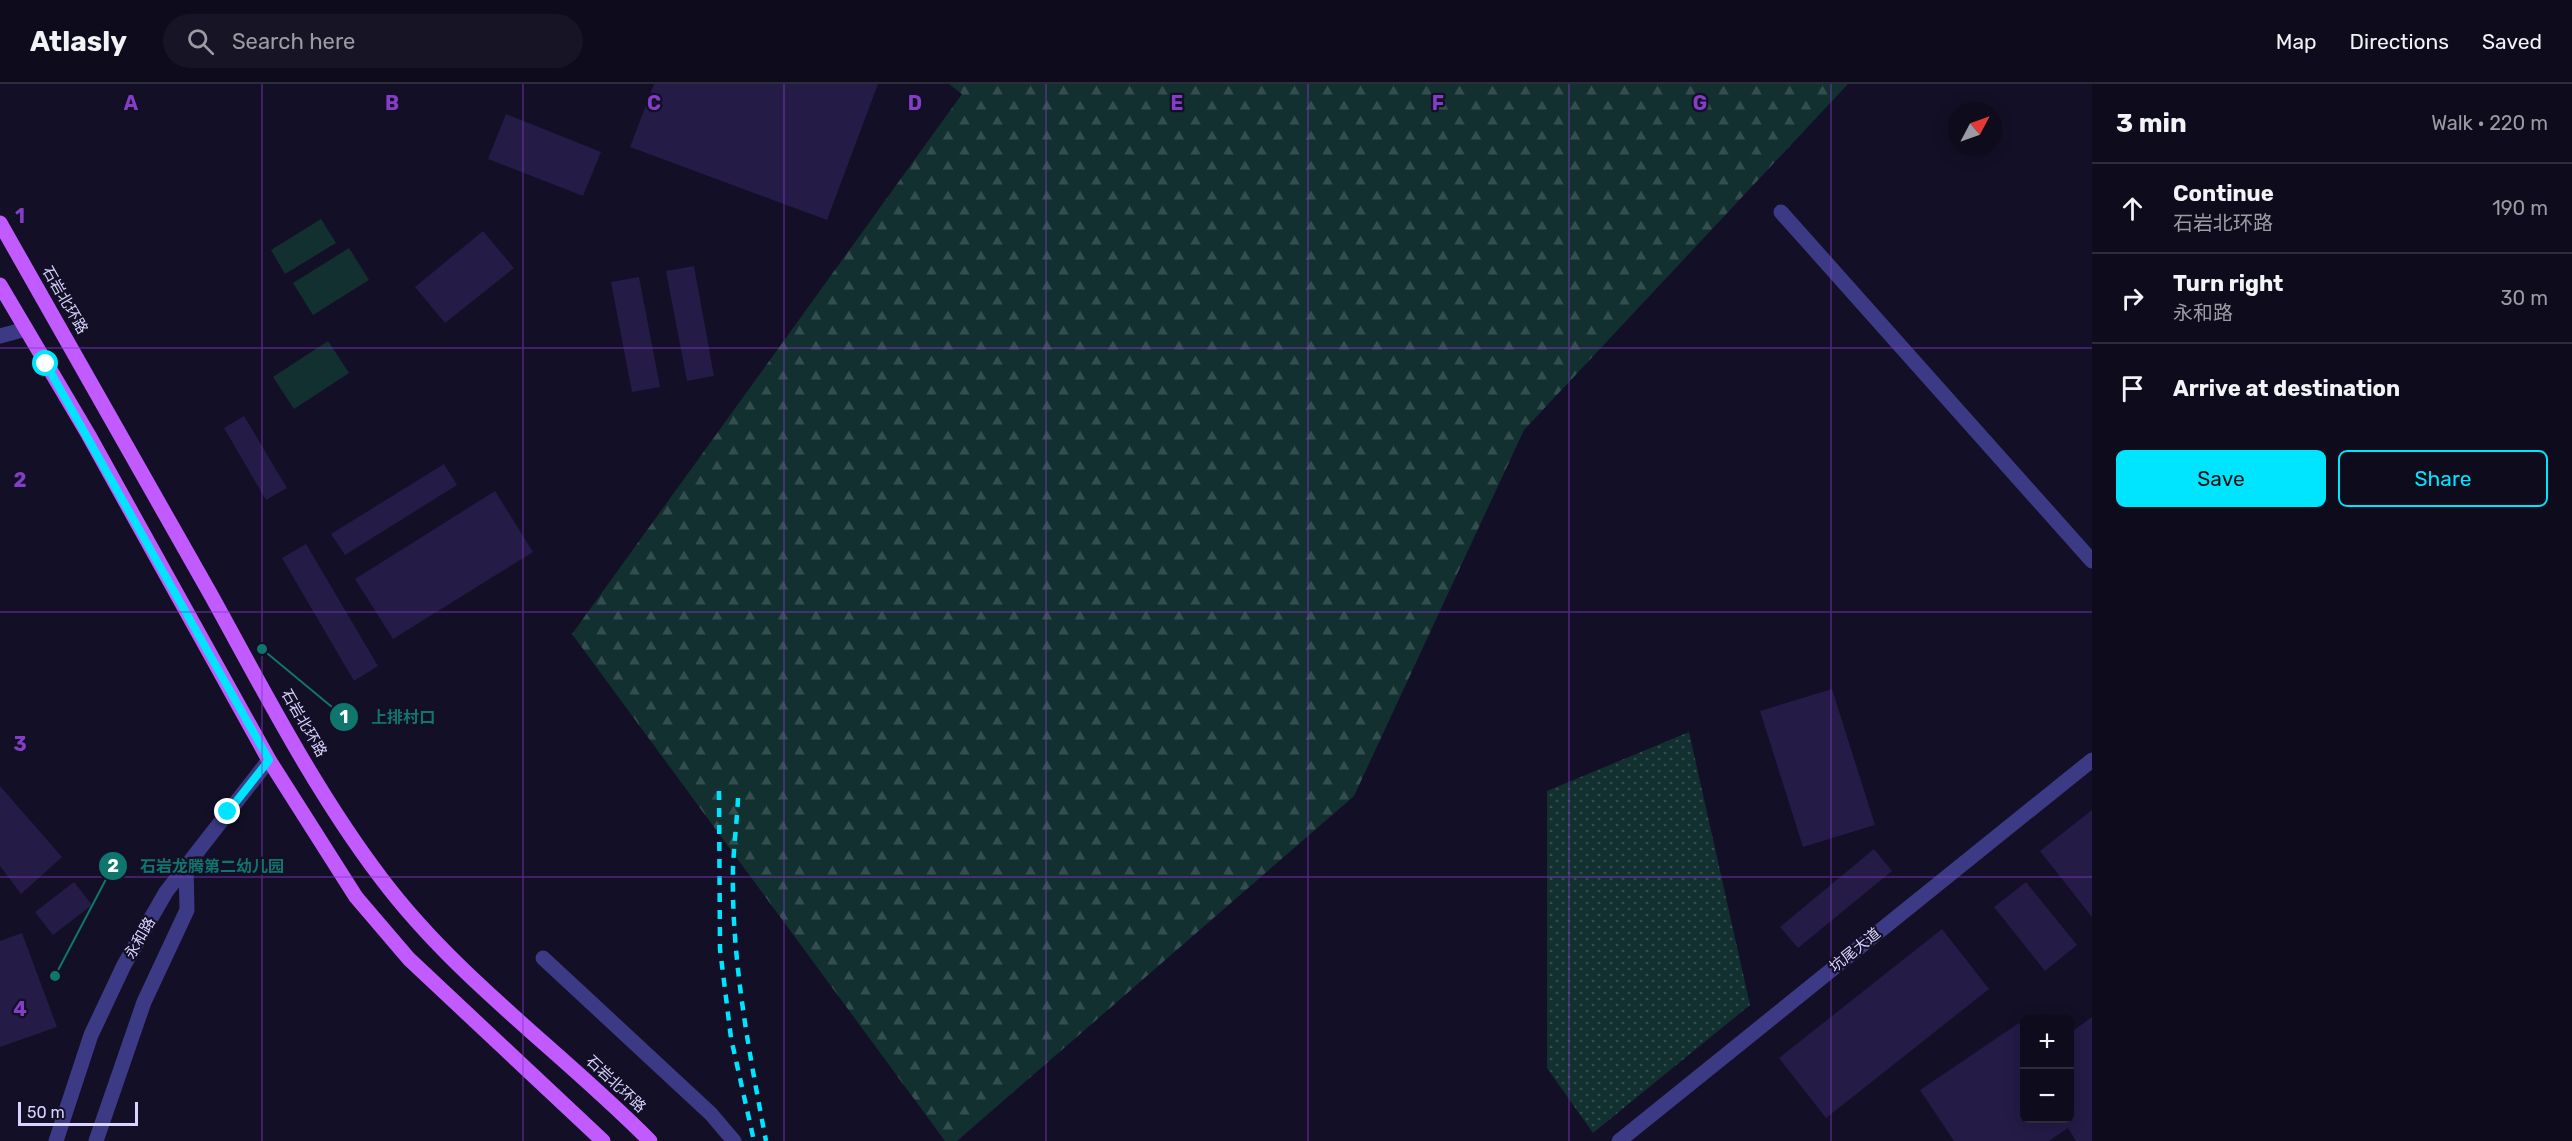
<!DOCTYPE html>
<html lang="en">
<head>
<meta charset="utf-8">
<style>
  :root { --surface:#0e0b1c; --page:#171425; --text:#f1f3f6; --muted:#9b9ba3; --line:#2e2b3b; --accent:#00e5ff }
  body { margin:0; font-family:Rubik,"Noto Sans SC",sans-serif; background:var(--page); color:var(--text) }
  .controls { position:absolute; right:18px; bottom:18px; display:grid; overflow:hidden; border-radius:9px; box-shadow:0 3px 15px #0003 }
  .controls button { width:54px; height:54px; display:grid; place-items:center; padding:0; border:0; border-bottom:2px solid var(--line); background:var(--surface); color:var(--text); font:30px sans-serif }
  .compass { position:absolute; left:1948px; top:18px; width:54px; height:54px; border-radius:50%; background:var(--surface); box-shadow:0 3px 15px #0003; rotate:49deg }
  .scale { position:absolute; left:18px; bottom:15px; width:120px; box-sizing:border-box; padding-left:6px; border:3px solid #d9d4ff; border-top:0; font-size:16px; line-height:21px; white-space:nowrap; color:#d9d4ff; -webkit-text-stroke:4px #130f26; paint-order:stroke }
  .stop { position:absolute; width:18px; height:18px; margin:-14px; border:4px solid #00e5ff; border-radius:50%; background:#fff }
  .stop.end { background:#00e5ff; border-color:#fff; box-shadow:0 2px 6px #0008 }
  .list { margin:0; padding:0; list-style:none }
  h2 { display:flex; justify-content:space-between; align-items:center; height:78px; margin:0; padding:0 24px; font-size:26px }
  h2 small { font-size:20px; font-weight:400; color:var(--muted) }
  .list li { display:grid; grid-template-columns:39px 1fr auto; gap:18px; align-items:center; box-sizing:border-box; height:90px; padding:0 24px; border-top:2px solid var(--line) }
  .list b { display:block; font-size:22px; white-space:nowrap }
  .list p { margin:0; font-size:20px; white-space:nowrap; color:var(--muted) }
  .list em { font-size:20px; font-style:normal; color:var(--muted) }
  .actions { display:flex; gap:12px; padding:18px 24px }
  .actions a { flex:1; padding:14px 0; border:2px solid var(--accent); border-radius:9px; text-align:center; font-size:21px; color:var(--accent) }
  .actions .main { background:var(--accent); color:#111 }
  .icon { flex:none; width:33px; height:33px; fill:none; stroke:currentColor; stroke-width:2; stroke-linecap:round; stroke-linejoin:round }
  .map { position:relative; flex:none; width:2092px; height:1057px; overflow:hidden }
  header { display:flex; align-items:center; gap:36px; box-sizing:border-box; height:84px; padding:0 30px; background:var(--surface); border-bottom:2px solid var(--line) }
  header strong { font-size:28px }
  nav { display:flex; gap:33px; margin-inline-start:auto; font-size:21px }
  .search { width:420px; height:54px; background:var(--page); display:flex; align-items:center; gap:15px; box-sizing:border-box; padding:0 21px; border-radius:33px; color:var(--muted); font-size:22px }
  main { display:flex }
  aside { flex:1; background:var(--surface) }
  .map>svg:first-child { display:block }
  .grass { fill:url(#grass-dots) }
  .forest { fill:url(#forest-firs) }
  .pitch { fill:#12302f }
  .building { fill:#241b47 }
  .lines { fill:none; stroke-linecap:round; stroke-linejoin:round }
  .minor { stroke:#3d3a85; stroke-width:15 }
  .major { stroke:#c25bff; stroke-width:15 }
  .rail { stroke:#00e5ff; stroke-width:4.5; stroke-dasharray:9 8; stroke-linecap:butt }
  .route { stroke:#00e5ff; stroke-width:8 }
  .grid { fill:none; stroke:#843dc5; stroke-width:1.5; stroke-opacity:0.55 }
  .labels { text-anchor:middle; dominant-baseline:central; stroke-width:4.5; stroke-linejoin:round; paint-order:stroke }
  .street-label { font-size:15px; fill:#d9d4ff; stroke:#130f26 }
  .grid-label { font-size:20px; text-anchor:middle; font-weight:bold; fill:#843dc5; stroke:#130f26; stroke-width:4.5; stroke-linejoin:round; paint-order:stroke }
  .leader { fill:none; stroke:#0f766e; stroke-width:2 }
  .callout-dot { fill:#0f766e; stroke:#130f26; stroke-width:2 }
  .mark-label { font-size:18px; text-anchor:middle; font-weight:bold; fill:#fff }
  .callout-label { font-size:16px; text-anchor:middle; font-weight:bold; fill:#0f766e; stroke:#130f26; stroke-width:4.5; stroke-linejoin:round; paint-order:stroke }
</style>
</head>
<body>
<header>
<strong>Atlasly</strong>
<div class="search"><svg class="icon" aria-label="search" viewBox="0 0 24 24"><circle cx="10" cy="10" r="6"/><path d="M15 15l6 6"/></svg>Search here</div>
<nav><a>Map</a><a>Directions</a><a>Saved</a></nav>
</header>
<main>
<div class="map">
<svg width="2092" height="1057" viewBox="0 0 2092 1057">
  <defs>
    <pattern id="grass-dots" width="8" height="8" patternUnits="userSpaceOnUse" patternTransform="scale(1.5)"><rect width="8" height="8" fill="#12302f"/><path d="M2 2h.1M6 6h.1" fill="none" stroke="#344d4e" stroke-width="1.8" stroke-linecap="round"/></pattern>
    <pattern id="forest-firs" width="22" height="20" patternUnits="userSpaceOnUse" patternTransform="scale(1.5)"><rect width="22" height="20" fill="#12302f"/><path d="M5 1l3.5 6h-7zM16 11l3.5 6h-7z" fill="#344d4e"/></pattern>
  </defs>
  <rect width="100%" height="100%" fill="#130f26"/>
  <path class="grass" d="M1689,648L1750,921L1593,1049L1547,984V707Z"/>
  <path class="forest" d="M949,0H1848L1524,346L1354,712L957,1057H945L572,550L962,10Z"/>
  <g class="pitch">
    <path d="M321,135L336,159L285,190L271,166Z"/>
    <path d="M349,164L369,196L313,231L293,199Z"/>
    <path d="M328,257L349,289L294,325L273,293Z"/>
  </g>
  <g class="building">
    <path d="M654,0H878L827,136L630,63Z"/>
    <path d="M506,30L601,68L583,112L488,75Z"/>
    <path d="M483,147L514,184L445,239L415,203Z"/>
    <path d="M694,182L714,292L687,297L666,187Z"/>
    <path d="M639,193L660,303L632,308L611,198Z"/>
    <path d="M244,332L287,404L266,416L224,344Z"/>
    <path d="M444,380L457,401L345,471L331,450Z"/>
    <path d="M495,407L533,468L393,555L355,495Z"/>
    <path d="M306,460L378,582L354,597L282,474Z"/>
    <path d="M1832,605L1875,741L1803,763L1760,627Z"/>
    <path d="M0,702L62,773L21,810L0,782Z"/>
    <path d="M2092,726V833L2040,767Z"/>
    <path d="M1874,765L1892,787L1798,864L1780,843Z"/>
    <path d="M74,798L92,821L53,851L35,828Z"/>
    <path d="M2026,798L2077,861L2045,887L1994,823Z"/>
    <path d="M1942,845L1989,905L1826,1034L1779,974Z"/>
    <path d="M22,849L57,943L0,963V857Z"/>
    <path d="M2092,933V1057H2076L2068,1044L2049,1057H1954L1920,1006L2019,939L2025,947V1035H2070V949Z"/>
  </g>
  <g class="lines">
    <g class="minor">
      <path d="M1781,128L2092,477"/>
      <path d="M0,252L26,245"/>
      <path d="M543,874L711,1030L734,1057"/>
      <path d="M56,1057L91,951L124,881L166,808L269,676"/>
      <path d="M96,1057L144,918L187,826L186,782"/>
      <path d="M1619,1057L2092,676"/>
    </g>
    <g class="major">
      <path d="M0,139C71,262 141,386 211,511C264,607 315,707 381,794C457,895 562,968 650,1057"/>
      <path d="M0,201L88,350L269,676L356,813L409,875L603,1057"/>
    </g>
    <g class="rail">
      <path d="M719,707L720,865L731,954L754,1057"/>
      <path d="M738,714C737,737 734,760 733,783C731,874 749,968 766,1057"/>
    </g>
  </g>
  <g class="lines">
    <path class="route" d="M46,280L269,676L228,728"/>
  </g>
  <path class="grid" d="M262,0V1057M523,0V1057M784,0V1057M1046,0V1057M1308,0V1057M1569,0V1057M1831,0V1057M0,264H2092M0,528H2092M0,793H2092"/>
  <g class="labels">
    <g class="street-label">
      <text transform="translate(65 216) rotate(60)">石岩北环路</text>
      <text transform="translate(304 639) rotate(60)">石岩北环路</text>
      <text transform="translate(140 854) rotate(-60)">永和路</text>
      <text transform="translate(1855 866) rotate(-39)">坑尾大道</text>
      <text transform="translate(616 1000) rotate(43)">石岩北环路</text>
    </g>
  </g>
  <g class="grid-label">
    <text x="131" y="26">A</text>
    <text x="392" y="26">B</text>
    <text x="654" y="26">C</text>
    <text x="915" y="26">D</text>
    <text x="1177" y="26">E</text>
    <text x="1438" y="26">F</text>
    <text x="1700" y="26">G</text>
    <text x="20" y="139">1</text>
    <text x="20" y="403">2</text>
    <text x="20" y="667">3</text>
    <text x="20" y="932">4</text>
  </g>
  <path class="leader" d="M262 565L344 633M55 892L113 782"/>
  <g class="callout-dot">
    <circle cx="262" cy="565" r="6"/>
    <circle cx="55" cy="892" r="6"/>
    <circle cx="344" cy="633" r="15"/>
    <circle cx="113" cy="782" r="15"/>
  </g>
  <g class="mark-label">
    <text x="344" y="639">1</text>
    <text x="113" y="788">2</text>
  </g>
  <g class="callout-label">
    <text x="403" y="639">上排村口</text>
    <text x="212" y="788">石岩龙腾第二幼儿园</text>
  </g>
</svg>
<div class="controls">
<button>+</button>
<button>−</button>
</div>
<svg class="compass" viewBox="-18 -18 36 36"><path d="M0-13l5 13h-10z" fill="#e53935"/><path d="M0 13l5-13h-10z" fill="#9b9ba3"/></svg>
<div class="scale">50 m</div>
<div class="stop" style="left:46px;top:280px"></div>
<div class="stop end" style="left:228px;top:728px"></div>
</div>
<aside>
<h2>3 min<small>Walk · 220 m</small></h2>
<ul class="list">
<li><svg class="icon" aria-label="ahead" viewBox="0 0 24 24"><path d="M12 20V5M6 11l6-6 6 6"/></svg><div><b>Continue</b><p>石岩北环路</p></div><em>190 m</em></li>
<li><svg class="icon" aria-label="right" viewBox="0 0 24 24"><path d="M7 20v-9h11M14 6l5 5-5 5"/></svg><div><b>Turn right</b><p>永和路</p></div><em>30 m</em></li>
<li><svg class="icon" aria-label="arrive" viewBox="0 0 24 24"><path d="M6 21V4h12l-3 4 3 4H6"/></svg><div><b>Arrive at destination</b></div></li>
</ul>
<div class="actions"><a class="main">Save</a><a>Share</a></div>
</aside>
</main>
</body>
</html>
